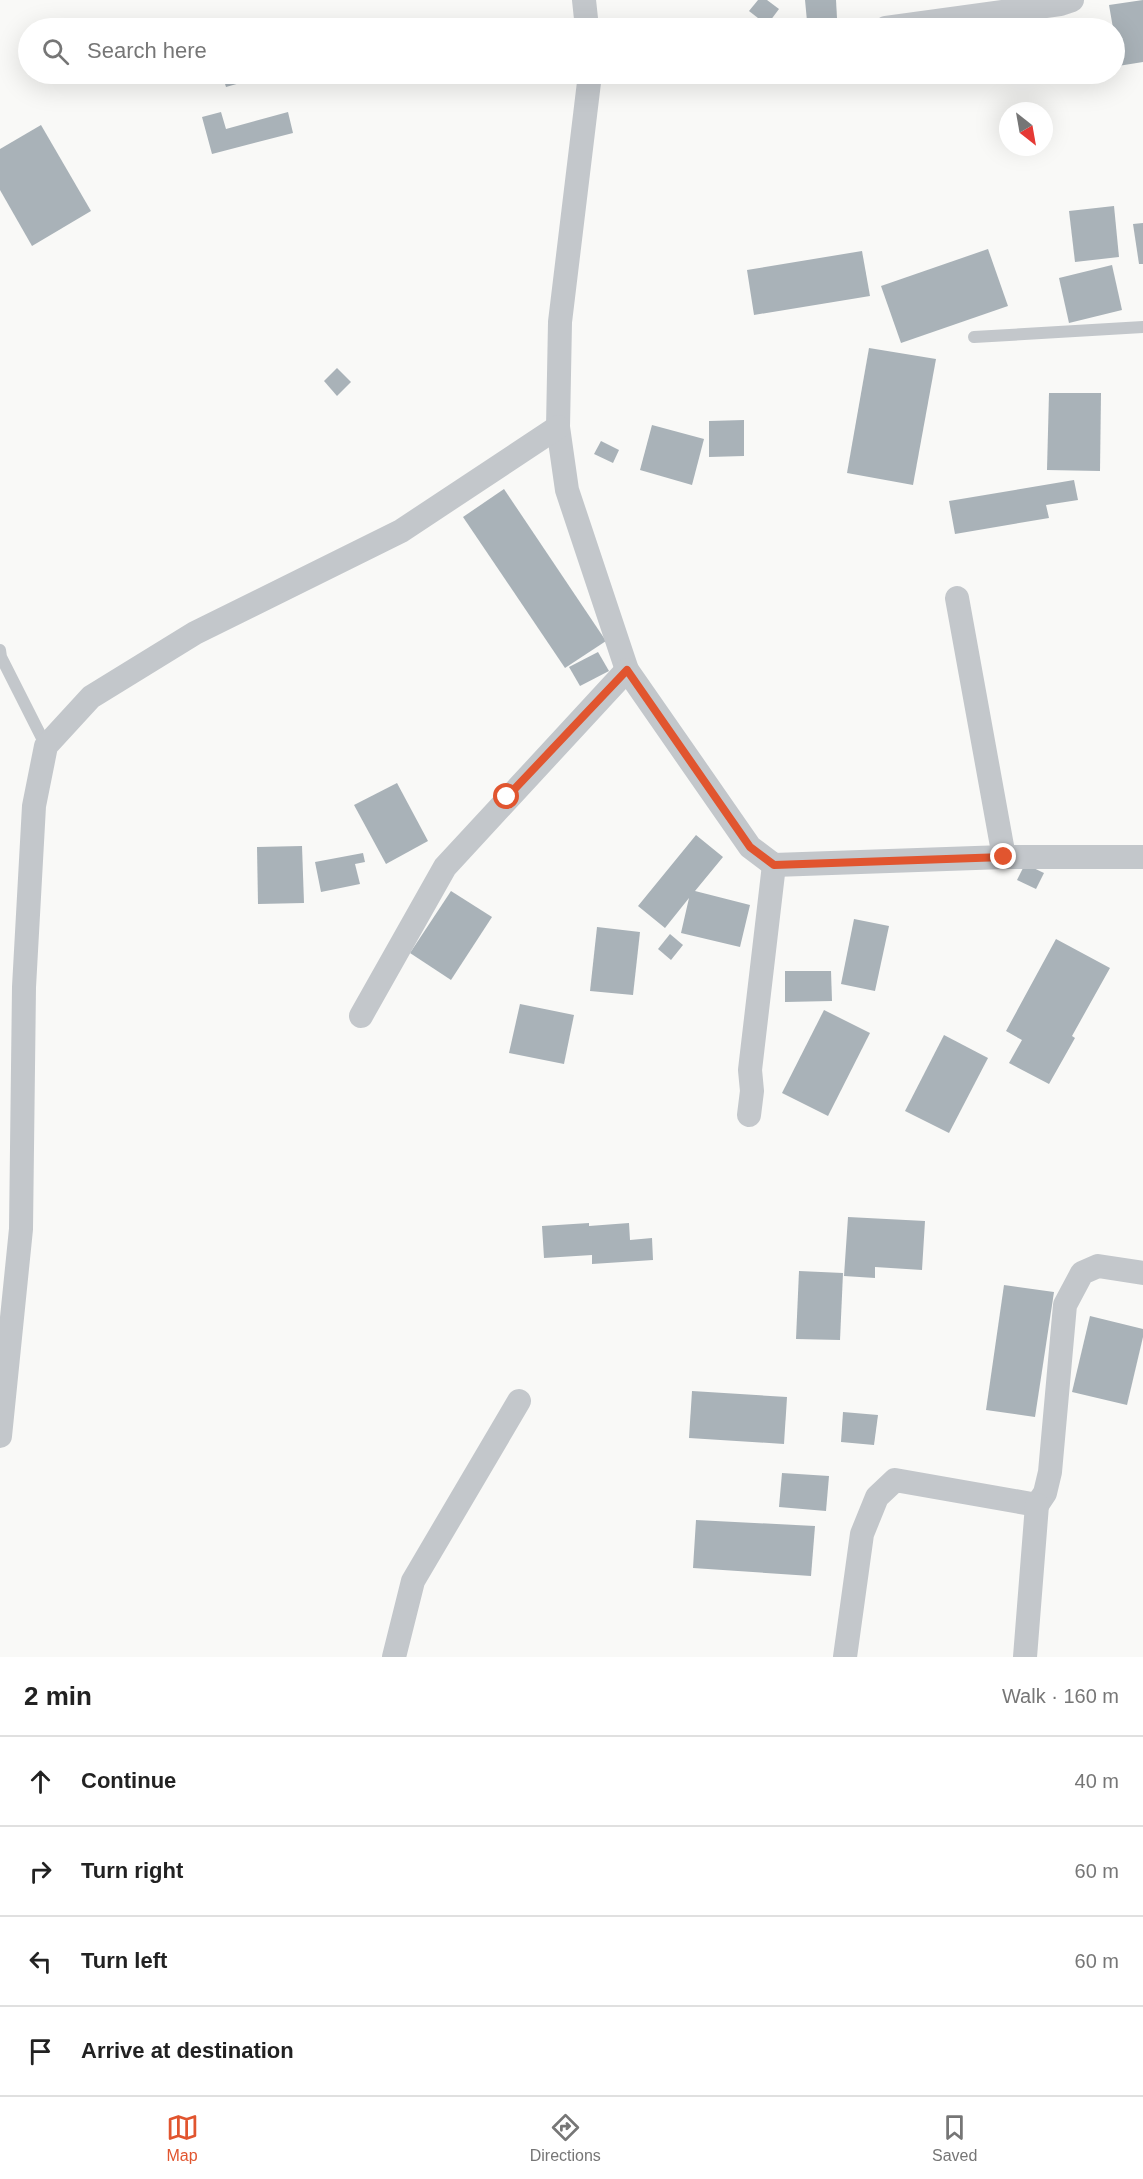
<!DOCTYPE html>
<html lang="en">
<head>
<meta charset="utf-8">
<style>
  :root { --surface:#fff; --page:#f2f2f2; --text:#222; --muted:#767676; --line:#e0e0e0; --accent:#e1552f }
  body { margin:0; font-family:Helvetica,sans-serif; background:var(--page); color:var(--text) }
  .compass { position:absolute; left:999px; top:102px; width:54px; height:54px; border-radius:50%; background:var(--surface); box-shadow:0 6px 24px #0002; rotate:149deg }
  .stop { position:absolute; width:18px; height:18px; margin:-14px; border:4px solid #e1552f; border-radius:50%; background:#fff }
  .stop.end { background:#e1552f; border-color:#fff; box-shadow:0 2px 6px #0008 }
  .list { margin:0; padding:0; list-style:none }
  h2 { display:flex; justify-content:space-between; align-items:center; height:78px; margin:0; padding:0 24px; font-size:26px }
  h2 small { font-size:20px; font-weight:400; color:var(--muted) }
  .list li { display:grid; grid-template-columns:39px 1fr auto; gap:18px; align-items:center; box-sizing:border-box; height:90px; padding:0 24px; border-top:2px solid var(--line) }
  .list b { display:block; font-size:22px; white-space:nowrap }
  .list em { font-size:20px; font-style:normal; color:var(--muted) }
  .icon { flex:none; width:33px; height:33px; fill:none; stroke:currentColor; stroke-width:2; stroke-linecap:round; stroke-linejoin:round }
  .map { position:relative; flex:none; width:1143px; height:1657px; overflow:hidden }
  .search { position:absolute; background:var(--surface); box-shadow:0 6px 24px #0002; left:18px; right:18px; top:18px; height:66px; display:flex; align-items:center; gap:15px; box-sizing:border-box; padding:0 21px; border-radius:33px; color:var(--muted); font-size:22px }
  .sheet { height:438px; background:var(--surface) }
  nav { display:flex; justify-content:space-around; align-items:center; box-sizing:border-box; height:84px; border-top:2px solid var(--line); background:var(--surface); font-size:16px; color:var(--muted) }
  nav a { display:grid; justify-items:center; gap:3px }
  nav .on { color:var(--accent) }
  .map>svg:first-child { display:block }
  .building { fill:#a9b2b8 }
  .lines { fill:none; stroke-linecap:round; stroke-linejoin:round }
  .lane { stroke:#c3c7cb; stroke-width:12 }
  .street { stroke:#c3c7cb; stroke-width:24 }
  .route { stroke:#e1552f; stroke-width:8 }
</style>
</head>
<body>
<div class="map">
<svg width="1143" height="1657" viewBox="0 0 1143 1657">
  <rect width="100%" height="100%" fill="#f9f9f7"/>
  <g class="building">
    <path d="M758,0H767L779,9L767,25L749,11Z"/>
    <path d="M805,0H836L837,18L807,21Z"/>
    <path d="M1143,0V62L1118,66L1114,28H1113L1109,5Z"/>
    <path d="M296,20L299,28H267Z"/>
    <path d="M222,74H272L226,87Z"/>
    <path d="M221,112L226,129L288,112L293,133L212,154L202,117Z"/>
    <path d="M41,125L91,211L32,246L0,190V149Z"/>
    <path d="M1114,206L1119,257L1075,262L1069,211Z"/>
    <path d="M1143,223V264H1139L1133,224Z"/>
    <path d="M988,249L1008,306L901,343L881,286Z"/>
    <path d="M862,251L870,296L754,315L747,270Z"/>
    <path d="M1112,265L1122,310L1069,323L1059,278Z"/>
    <path d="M869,348L936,359L913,485L847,473Z"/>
    <path d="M337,368L351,382L337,396L324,381Z"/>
    <path d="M1049,393H1101L1100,471L1047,470Z"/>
    <path d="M744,420V456L709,457V421Z"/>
    <path d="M652,425L704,439L692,485L640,470Z"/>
    <path d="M601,441L619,450L613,463L594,454Z"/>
    <path d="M1074,480L1078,500L1046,505L1049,518L955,534L949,501Z"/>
    <path d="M504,489L606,641L565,668L463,517Z"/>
    <path d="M598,652L609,671L580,686L569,667Z"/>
    <path d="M397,783L428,841L386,864L354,805Z"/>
    <path d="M696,835L723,857L695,891L750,905L740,947L681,933L689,898L665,928L638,906Z"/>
    <path d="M302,846L304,903L258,904L257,847Z"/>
    <path d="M363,853L365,862L355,864L360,884L321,892L315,862Z"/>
    <path d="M1025,864L1044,873L1036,889L1017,880Z"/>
    <path d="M451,891L492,917L451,980L410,953Z"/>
    <path d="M854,919L889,926L875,991L841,984Z"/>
    <path d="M597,927L640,932L633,995L590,991Z"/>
    <path d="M670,934L683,945L671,960L658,949Z"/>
    <path d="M1056,939L1110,968L1072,1036L1075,1038L1049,1084L1009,1063L1022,1040L1006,1031Z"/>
    <path d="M785,971H831L832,1001L785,1002Z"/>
    <path d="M520,1004L574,1015L564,1064L509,1053Z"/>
    <path d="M824,1010L870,1033L828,1116L782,1093Z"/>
    <path d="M944,1035L988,1058L949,1133L905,1111Z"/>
    <path d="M848,1217L925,1221L922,1270L875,1267V1278L844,1276Z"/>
    <path d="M589,1223V1226L629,1223L630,1240L652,1238L653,1260L592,1264V1255L544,1258L542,1226Z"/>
    <path d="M799,1271L843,1273L840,1340L796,1339Z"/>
    <path d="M1004,1285L1054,1292L1035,1417L986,1410Z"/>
    <path d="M1090,1316L1143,1329V1337L1127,1405L1072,1392Z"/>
    <path d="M692,1391L787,1397L784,1444L689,1438Z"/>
    <path d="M843,1412L878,1415L874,1445L841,1442Z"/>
    <path d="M782,1473L829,1476L826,1511L779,1507Z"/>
    <path d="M696,1520L815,1526L811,1576L693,1568Z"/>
  </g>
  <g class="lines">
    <g class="lane">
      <path d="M974,337L1143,327"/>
      <path d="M0,650L1,657L46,746"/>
    </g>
    <g class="street">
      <path d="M584,0L587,28"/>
      <path d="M886,28L1060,4L1072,0"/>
      <path d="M590,74L560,322L558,427L567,490L627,670L750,847L774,865L1004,857H1143"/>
      <path d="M957,598L1004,857"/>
      <path d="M361,1016L445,867L627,670"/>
      <path d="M749,1115L752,1091L750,1070L774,865"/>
      <path d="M0,1436L21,1229L24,987L34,806L46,746L91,697L195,633L401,531L558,427"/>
      <path d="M394,1657L413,1581L519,1401"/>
      <path d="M845,1657L862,1534L877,1497L895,1480L1037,1505L1045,1493L1050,1472L1065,1305L1082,1273L1098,1266L1143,1273"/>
      <path d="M1025,1657L1037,1505"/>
    </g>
  </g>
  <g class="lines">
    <path class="route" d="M507,797L627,670L750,847L774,865L1004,857"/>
  </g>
</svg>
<svg class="compass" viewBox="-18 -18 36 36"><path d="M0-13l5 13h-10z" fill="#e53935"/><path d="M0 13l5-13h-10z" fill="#767676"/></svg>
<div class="stop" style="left:507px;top:797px"></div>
<div class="stop end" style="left:1004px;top:857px"></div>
<div class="search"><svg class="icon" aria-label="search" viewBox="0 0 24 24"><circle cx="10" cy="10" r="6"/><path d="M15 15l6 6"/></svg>Search here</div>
</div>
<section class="sheet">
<h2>2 min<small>Walk · 160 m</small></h2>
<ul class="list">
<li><svg class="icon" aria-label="ahead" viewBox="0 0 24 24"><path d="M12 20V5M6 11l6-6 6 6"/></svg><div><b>Continue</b></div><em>40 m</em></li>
<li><svg class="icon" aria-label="right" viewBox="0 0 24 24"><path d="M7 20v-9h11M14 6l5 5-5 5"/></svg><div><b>Turn right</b></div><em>60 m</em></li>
<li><svg class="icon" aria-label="left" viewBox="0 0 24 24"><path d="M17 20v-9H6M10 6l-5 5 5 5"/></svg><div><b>Turn left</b></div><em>60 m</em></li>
<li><svg class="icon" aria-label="arrive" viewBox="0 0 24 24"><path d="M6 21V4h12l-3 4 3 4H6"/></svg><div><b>Arrive at destination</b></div></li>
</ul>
</section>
<nav>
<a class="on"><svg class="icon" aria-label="map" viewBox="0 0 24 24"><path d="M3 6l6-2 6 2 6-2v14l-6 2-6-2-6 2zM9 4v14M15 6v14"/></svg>Map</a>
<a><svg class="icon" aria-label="directions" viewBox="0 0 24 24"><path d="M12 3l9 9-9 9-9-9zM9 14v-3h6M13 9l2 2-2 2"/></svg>Directions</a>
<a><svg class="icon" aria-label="saved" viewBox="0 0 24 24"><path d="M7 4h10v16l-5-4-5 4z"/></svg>Saved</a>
</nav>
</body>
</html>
